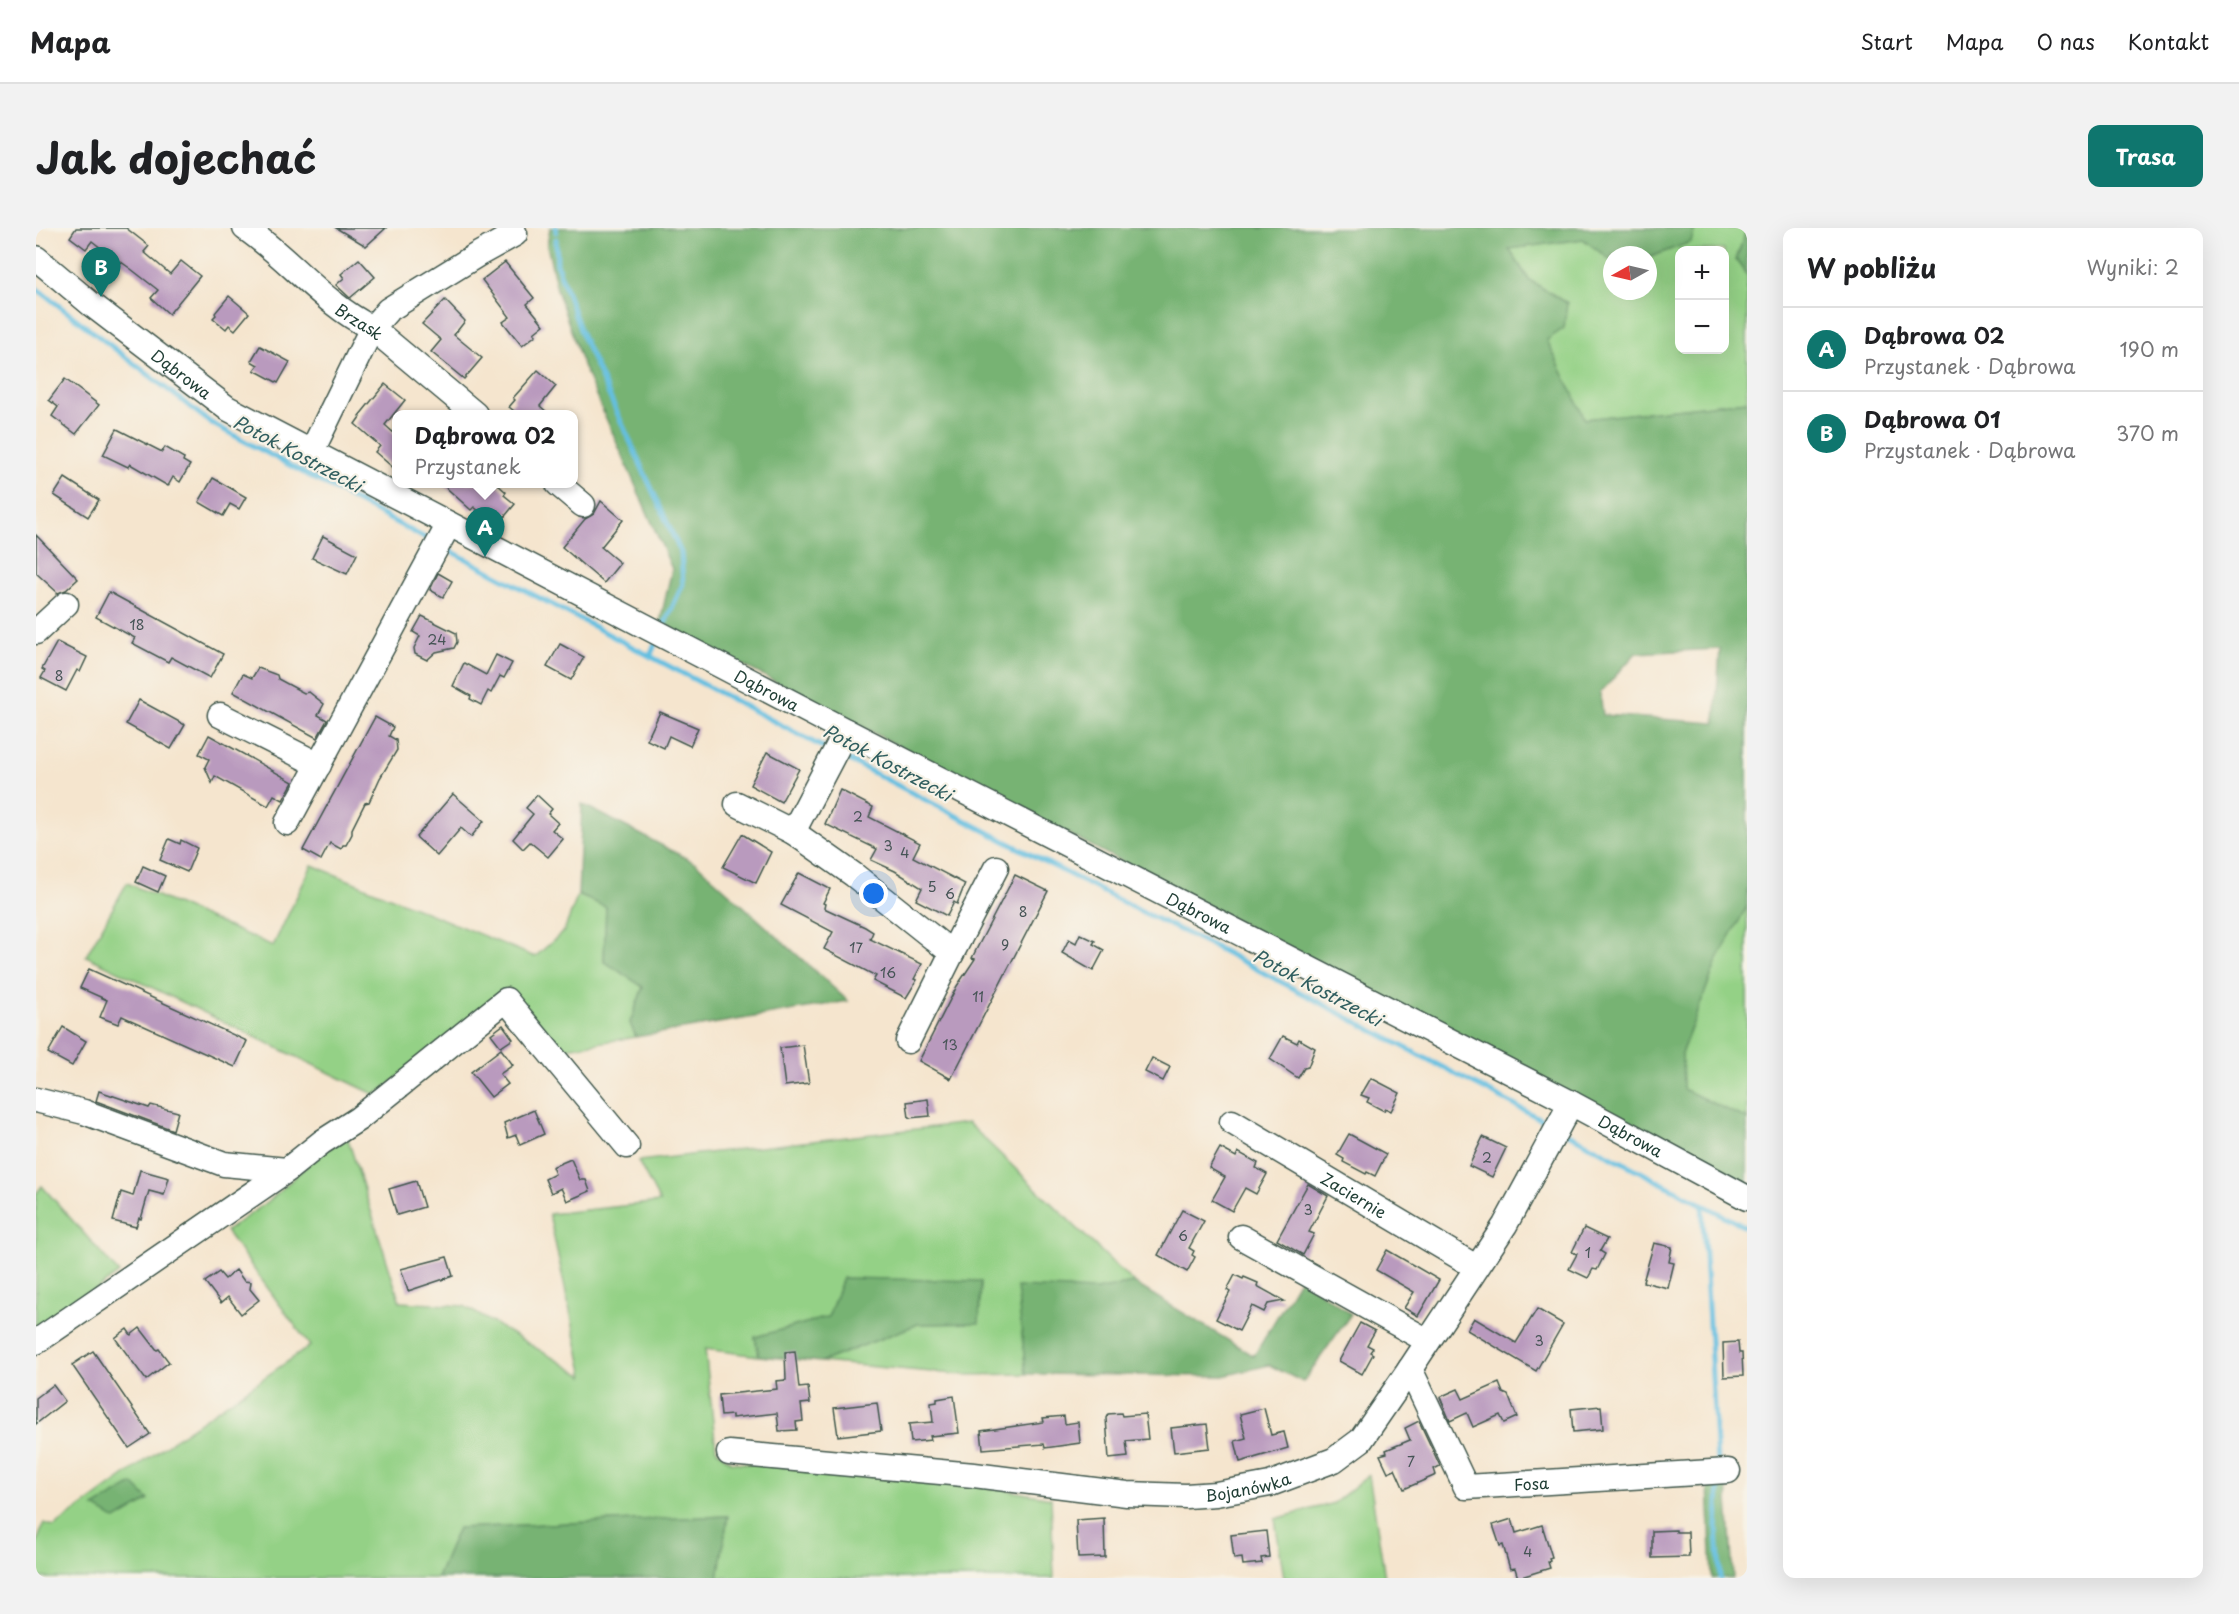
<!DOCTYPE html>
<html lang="pl">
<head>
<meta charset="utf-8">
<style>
  :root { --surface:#fff; --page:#f2f2f2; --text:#202124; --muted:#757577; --line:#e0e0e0; --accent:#0f766e }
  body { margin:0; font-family:"Playpen Sans",sans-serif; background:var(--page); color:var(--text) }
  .controls { position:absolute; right:18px; top:18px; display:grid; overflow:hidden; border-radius:12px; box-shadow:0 6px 24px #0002 }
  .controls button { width:54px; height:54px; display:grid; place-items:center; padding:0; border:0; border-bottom:2px solid var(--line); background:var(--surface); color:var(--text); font:30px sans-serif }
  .compass { position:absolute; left:1567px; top:18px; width:54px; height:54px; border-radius:50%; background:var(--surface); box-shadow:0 6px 24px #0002; rotate:262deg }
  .you { position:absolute; left:838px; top:666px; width:21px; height:21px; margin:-15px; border:4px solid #fff; border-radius:50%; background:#1a73e8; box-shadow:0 0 0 9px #1a73e833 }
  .badge { display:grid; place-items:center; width:39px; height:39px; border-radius:50%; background:var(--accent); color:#fff; font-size:20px; font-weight:700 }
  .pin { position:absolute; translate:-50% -50px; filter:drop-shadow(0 2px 3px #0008) }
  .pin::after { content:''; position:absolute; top:32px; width:21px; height:18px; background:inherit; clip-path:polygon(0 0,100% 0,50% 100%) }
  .popup { position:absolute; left:356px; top:182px; width:186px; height:78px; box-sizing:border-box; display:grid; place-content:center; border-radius:12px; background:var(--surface); filter:drop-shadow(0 2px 4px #0005); font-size:20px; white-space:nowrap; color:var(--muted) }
  .popup b { font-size:22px; color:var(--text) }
  .popup::after { content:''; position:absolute; left:50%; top:100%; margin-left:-12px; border:12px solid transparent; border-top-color:var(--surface) }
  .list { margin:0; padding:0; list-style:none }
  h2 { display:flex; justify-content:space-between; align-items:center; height:78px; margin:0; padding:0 24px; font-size:26px }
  h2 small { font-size:20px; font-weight:400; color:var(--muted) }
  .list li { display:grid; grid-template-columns:39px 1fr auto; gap:18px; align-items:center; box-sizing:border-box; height:84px; padding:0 24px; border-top:2px solid var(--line) }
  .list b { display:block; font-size:22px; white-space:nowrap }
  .list p { margin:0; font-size:20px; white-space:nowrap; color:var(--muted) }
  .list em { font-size:20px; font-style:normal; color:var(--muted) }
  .map { position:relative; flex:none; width:1711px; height:1350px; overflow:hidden; border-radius:12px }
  header { display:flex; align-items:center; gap:36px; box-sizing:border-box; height:84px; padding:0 30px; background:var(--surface); border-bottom:2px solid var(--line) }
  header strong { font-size:28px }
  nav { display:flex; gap:33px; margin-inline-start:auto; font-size:21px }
  .intro { display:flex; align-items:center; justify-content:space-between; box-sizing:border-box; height:144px; padding:0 36px }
  h1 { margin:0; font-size:42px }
  .button { padding:15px 27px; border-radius:12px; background:var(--accent); color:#fff; font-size:21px; font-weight:700 }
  main { display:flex; gap:36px; padding:0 36px }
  aside { flex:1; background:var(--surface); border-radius:12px; box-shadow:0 6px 24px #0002 }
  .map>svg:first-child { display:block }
  .green { fill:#94d186; stroke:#5a875d; stroke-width:1.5; fill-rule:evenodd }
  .forest { fill:#77b373; stroke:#4b7854; stroke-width:1.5; fill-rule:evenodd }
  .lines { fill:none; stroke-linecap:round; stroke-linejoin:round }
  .stream { stroke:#63bfe1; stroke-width:5 }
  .building { fill:#b99abe }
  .minor-casing { stroke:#3f564b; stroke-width:27 }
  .minor { stroke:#fff; stroke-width:24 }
  .labels { text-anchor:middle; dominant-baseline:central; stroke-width:4.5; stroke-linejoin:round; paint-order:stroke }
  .number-label { font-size:14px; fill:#465456 }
  .street-label { font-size:16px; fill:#1f3d34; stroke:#f7f3e8 }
  .water-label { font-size:18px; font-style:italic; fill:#305e5f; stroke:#f7f3e8 }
</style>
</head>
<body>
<header>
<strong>Mapa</strong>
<nav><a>Start</a><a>Mapa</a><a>O nas</a><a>Kontakt</a></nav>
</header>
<div class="intro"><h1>Jak dojechać</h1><a class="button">Trasa</a></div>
<main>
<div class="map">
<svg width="1711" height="1350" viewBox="0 0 1711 1350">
  <rect width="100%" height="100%" fill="#f7f3e8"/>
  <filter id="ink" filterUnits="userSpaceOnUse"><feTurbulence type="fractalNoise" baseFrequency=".0167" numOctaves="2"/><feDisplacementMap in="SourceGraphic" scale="12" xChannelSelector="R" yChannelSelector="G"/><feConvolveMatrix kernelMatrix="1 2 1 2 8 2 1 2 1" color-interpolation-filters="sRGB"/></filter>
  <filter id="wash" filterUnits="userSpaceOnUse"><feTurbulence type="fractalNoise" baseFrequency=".008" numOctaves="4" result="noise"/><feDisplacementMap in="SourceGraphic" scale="24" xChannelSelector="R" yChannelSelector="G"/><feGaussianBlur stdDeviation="1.35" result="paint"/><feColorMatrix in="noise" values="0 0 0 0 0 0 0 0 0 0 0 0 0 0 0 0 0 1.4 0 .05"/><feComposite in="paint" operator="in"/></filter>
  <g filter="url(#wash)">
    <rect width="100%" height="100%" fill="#f5e5ce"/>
    <g class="green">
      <path d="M1659,0H1711L1700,32L1711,47V173L1549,191L1510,112L1531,75L1493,52L1473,21L1547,11L1576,33V63H1612V30L1654,14ZM1644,22H1688V122H1644Z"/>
      <path d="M276,637L499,729L528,703L542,667L570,679L568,733L607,759L594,795L600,809L524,821L472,760L340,867L50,728L91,655L237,718Z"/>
      <path d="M1711,678V892L1647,861L1646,823L1681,733Z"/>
      <path d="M932,895L1098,1055L1060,1062L982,1060L990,1146L929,1147L785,1134L882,1096L942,1095L945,1053L792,1089L719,1109L723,1128L669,1121L680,1221L695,1234L935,1256L1015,1270L1018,1350H682L691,1288L422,1300L401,1350H0V1317L8,1295L18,1299L139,1211L274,1118L190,1003L233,973L278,931L311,908L364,1074L428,1078L548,1148L513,986L624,974L602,933Z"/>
      <path d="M6,958L83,1045L0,1104V966Z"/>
      <path d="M1333,1247L1349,1350H1248L1239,1291L1298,1275Z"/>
    </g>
    <g class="forest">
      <path d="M514,0H1659L1655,14L1612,30V27H1576V33L1547,11L1473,21L1493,52L1531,75L1528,100L1511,112L1549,191L1711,173V678L1681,733L1646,823L1647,861L1711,891V958L624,394L636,341L548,140L521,62L511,17ZM1684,421L1679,495L1567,487L1564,465L1600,425Z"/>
      <path d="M1711,0V47L1700,32Z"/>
      <path d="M546,576L660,635L812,773L600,809L594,795L607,759L568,733L570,679L542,667Z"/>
      <path d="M807,1050L945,1053L943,1095L882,1096L785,1134L723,1128L719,1109L792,1089Z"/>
      <path d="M1264,1050L1315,1086L1267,1154L1233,1137L1187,1148L990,1146L981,1059L1060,1062L1098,1055L1218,1128Z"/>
      <path d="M1691,1254L1697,1350H1676L1672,1255Z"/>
      <path d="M97,1256L113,1272L80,1292L58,1279Z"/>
      <path d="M692,1288L682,1350H401L422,1300Z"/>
    </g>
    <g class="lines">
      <g class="stream">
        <path d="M520,0V4"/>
        <path d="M520,11L521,37L547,110L645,325L647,356L629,395"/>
        <path d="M0,60L175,195L396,314"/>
        <path d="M407,319L794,523"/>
        <path d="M614,429L619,416"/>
        <path d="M805,528L1100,681L1173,716L1516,897"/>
        <path d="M1527,903L1711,1000"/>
        <path d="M1666,976L1681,1233"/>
        <path d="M1683,1255L1681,1301L1684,1350"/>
      </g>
    </g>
    <g id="blocks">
      <g class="building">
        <path d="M40,0H90L113,18L108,24L134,46L145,33L164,48L133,86L115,70L122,62L95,41L85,34L84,35L56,13L50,21L34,9Z"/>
        <path d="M300,0H350L330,18Z"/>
        <path d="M323,31L339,49L314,70L300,57L308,50L305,46Z"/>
        <path d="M469,34L498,70L491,76L508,97L498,105L500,107L486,118L467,94L474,89L446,52Z"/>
        <path d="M193,68L213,85L199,102L193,97L190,101L177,90L180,87L179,85Z"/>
        <path d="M409,72L429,93L418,107L446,130L428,151L395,124L405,112L386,96Z"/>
        <path d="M224,118L254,134L242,155L218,142L222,137L215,133Z"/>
        <path d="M502,142L520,158L504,178L513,186H482L473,179L479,172L477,170Z"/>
        <path d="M29,151L63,177L40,206L16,188L22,179L13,172Z"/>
        <path d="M349,156L369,172L349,197L360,207V242L339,224L344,218L319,196L324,189L323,188Z"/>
        <path d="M81,201L126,224L129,219L148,230L147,233L154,237L144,254L137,249L132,258L94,236L92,239L67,227Z"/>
        <path d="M29,250L63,272L52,289L18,267Z"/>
        <path d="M177,250L210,269L203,281L194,276L187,288L163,274Z"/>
        <path d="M405,255H460L470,264L468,267L479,276L465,293L461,290L457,295L438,279L435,282Z"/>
        <path d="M565,273L587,292L565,319L584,335L568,355L526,319L549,291L558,286Z"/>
        <path d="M0,307L42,351L30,362L22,365L0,345Z"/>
        <path d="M287,308L321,326L311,346L276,330Z"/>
        <path d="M402,345L416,353L407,369L394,362Z"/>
        <path d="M73,364L187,426L174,450L135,429L132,434L96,415L99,410L60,389Z"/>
        <path d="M386,388L420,405L421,414L418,420L400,424L391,432L379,426L378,420L384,408L377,404Z"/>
        <path d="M21,414L51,429L44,444L41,442L30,463L5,450L9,443L6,441Z"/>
        <path d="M524,416L548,429L535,452L511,439Z"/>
        <path d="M460,427L476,435L468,450L464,448L455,465L452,463L445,477L434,471L435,468L417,458L428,435L450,447Z"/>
        <path d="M222,440L241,447L242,451L268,465L273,464L288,476L282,487L291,492L281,510L197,464L207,446L216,450Z"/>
        <path d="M103,472L149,497L135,521L90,496Z"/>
        <path d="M624,484L662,500L654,518L633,508L628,520L611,512Z"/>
        <path d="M339,489L357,499L353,508L360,512L361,522L344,550L333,574L329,575L316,601V606L310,617H307L305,621L294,615L285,632L267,622Z"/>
        <path d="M173,507L257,554L247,572L238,567L232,578L179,548L176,555L169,539L173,531L163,526Z"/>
        <path d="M731,524L763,541L745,574L714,557Z"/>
        <path d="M804,562L837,579L833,589L884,615L877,629L929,656L921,676L918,674L911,688L880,672L886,660L859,643L835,632L841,621L789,596Z"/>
        <path d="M417,566L448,593L435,609L425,600L401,628L380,609Z"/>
        <path d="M501,567L516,581L512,586L522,595L516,602L527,611L512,629L494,614L487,621L477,611L497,586L490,580Z"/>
        <path d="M706,606L735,624L720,655L687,639Z"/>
        <path d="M133,611L144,616L145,612L161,620L151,644L124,632Z"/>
        <path d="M107,638L129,648L122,664L100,654Z"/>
        <path d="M763,645L794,661L787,675L789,676L788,680L829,699L837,704L834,711L886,736L878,751L881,752L870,770L837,753L840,748L788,721L797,704L745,677Z"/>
        <path d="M979,647L1012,663L915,851L883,833L921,758L939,731L936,730L941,720Z"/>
        <path d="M1044,706L1059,713L1057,716L1068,722L1057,743L1026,725L1033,711L1040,715Z"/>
        <path d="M53,741L211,813L199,839L86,788L82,796L64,789L71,772L44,760Z"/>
        <path d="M467,797L477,811L465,819L455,806Z"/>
        <path d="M27,799L50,813L36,838L12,825Z"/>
        <path d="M1247,808L1261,815L1263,811L1279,820L1272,839L1268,840L1262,850L1234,831Z"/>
        <path d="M767,817L773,855L749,858L744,820Z"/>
        <path d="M465,821L477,837L464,846L472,856L455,869L435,844Z"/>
        <path d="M1116,830L1134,839L1127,853L1109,844Z"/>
        <path d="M1335,850L1364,865L1355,883L1349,880L1348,883L1331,874L1333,870L1325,867Z"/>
        <path d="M63,863L113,880L115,877L142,884L137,902L60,873Z"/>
        <path d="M892,871L894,888L873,890L871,874Z"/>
        <path d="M498,882L508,906L484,917L480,907L472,910L468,895Z"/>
        <path d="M1313,906L1350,926L1339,948L1331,944L1330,946L1307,934L1308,931L1301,927Z"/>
        <path d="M1447,909L1470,920L1456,949L1433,938Z"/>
        <path d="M1184,920L1200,929L1202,924L1222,935L1220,940L1231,946L1220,966L1209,960L1196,983L1176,972L1189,949L1173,940Z"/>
        <path d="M535,931L544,952H550L554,963L531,973L525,960L515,965L509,951L519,946L516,939Z"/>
        <path d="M104,942L133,950L128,967L113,963L105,991L103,990L100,999L77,993L85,964L97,968Z"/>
        <path d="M380,953L388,979L361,987L353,961Z"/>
        <path d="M1272,956L1292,968L1273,1004L1278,1006L1267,1027L1241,1012Z"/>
        <path d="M1146,982L1168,993L1153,1020L1158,1023L1156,1027L1159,1029L1151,1044L1122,1027Z"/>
        <path d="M1548,1000L1571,1011L1564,1023L1569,1026L1561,1042L1557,1041L1552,1050L1533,1041L1541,1026L1536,1024Z"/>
        <path d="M1618,1015L1636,1019L1633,1034L1638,1035L1632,1060L1607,1054Z"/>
        <path d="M1351,1022L1403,1052L1382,1088L1368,1080L1378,1064L1340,1042Z"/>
        <path d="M411,1029L417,1048L372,1063L365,1041Z"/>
        <path d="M200,1042L208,1053L215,1054L214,1061L223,1072L205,1086L192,1069L185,1075L169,1054L183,1044L189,1051Z"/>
        <path d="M1199,1047L1207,1051L1208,1049L1222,1055L1221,1058L1248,1073L1232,1076L1228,1084L1216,1078L1203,1103L1180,1091L1194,1064L1191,1062Z"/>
        <path d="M1501,1081L1527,1096L1500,1143L1431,1102L1438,1090L1480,1115Z"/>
        <path d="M1324,1095L1339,1103L1331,1117L1337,1120L1334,1124L1337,1126L1326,1146L1303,1133Z"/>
        <path d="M104,1100L121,1122L123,1121L133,1134L110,1152L79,1110L91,1101L95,1107Z"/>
        <path d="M1702,1114L1703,1125H1706L1707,1148L1688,1149L1687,1115Z"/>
        <path d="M57,1123L114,1206L93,1220L36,1137Z"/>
        <path d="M759,1123L763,1160L772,1159L774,1175L765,1176L767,1193L760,1194L761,1202L743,1203L741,1185L696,1190V1187L685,1188L683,1167L741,1161L740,1153L750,1152L749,1124Z"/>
        <path d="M1463,1155L1467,1165L1472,1167L1481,1189L1468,1195L1464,1187L1437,1199L1431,1185L1414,1193L1404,1169L1422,1161L1427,1171Z"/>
        <path d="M17,1157L29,1173L0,1196V1170Z"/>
        <path d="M918,1168L923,1205L894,1208L895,1212L875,1214L873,1196L897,1194L895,1175L901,1174V1171Z"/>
        <path d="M841,1175L845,1203L802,1208L798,1180Z"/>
        <path d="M1565,1178L1567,1201L1537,1204L1535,1181Z"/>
        <path d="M1228,1180L1235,1207L1248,1204L1252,1220L1204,1234L1199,1213L1210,1210L1204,1186Z"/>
        <path d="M1085,1185L1086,1188L1109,1186L1112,1211L1090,1213L1092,1229L1073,1231L1070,1190L1072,1186Z"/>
        <path d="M1028,1188L1029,1196L1042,1194L1044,1215L1009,1220L1008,1216L947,1221L945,1203L1008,1194L1007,1190Z"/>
        <path d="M1383,1193L1404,1238L1398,1241L1400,1247L1368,1261L1359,1241L1352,1244L1344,1227L1351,1225L1350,1222L1374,1212L1369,1200Z"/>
        <path d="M1171,1196L1174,1220L1138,1224L1135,1200Z"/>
        <path d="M1068,1290L1069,1329L1042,1330L1040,1292Z"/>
        <path d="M1476,1291L1480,1305L1506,1297L1516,1329L1513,1330L1514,1333L1512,1334L1514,1340L1482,1350L1479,1340L1474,1341L1467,1317L1464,1318L1457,1297Z"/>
        <path d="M1640,1302V1304H1652L1653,1329L1616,1330V1303Z"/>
        <path d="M1230,1303L1233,1329L1225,1330L1226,1335L1207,1337L1206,1330L1198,1331L1195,1307Z"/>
      </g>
    </g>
  </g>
  <g filter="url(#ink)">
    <use href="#blocks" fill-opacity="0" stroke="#3f564b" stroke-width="1.5"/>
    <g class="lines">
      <defs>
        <g id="minor">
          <path id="s1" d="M209,0C253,30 287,76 336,100L439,186"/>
          <path id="s2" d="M0,30L55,76L191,180L810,503L1535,875L1711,970"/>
          <path d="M275,225L336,100L352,82L441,27L479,6"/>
          <path d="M522,256L547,277"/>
          <path d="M0,404L30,376"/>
          <path d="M184,487L283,537"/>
          <path d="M701,576L757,604L810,503"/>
          <path d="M251,595L413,296"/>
          <path d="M757,604L818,647L916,725L960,640"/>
          <path d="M872,813L916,725"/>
          <path d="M0,872L48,884L188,936L251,942L286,914L322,891L470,772L591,918"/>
          <path id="s3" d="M1196,894L1440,1039"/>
          <path d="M1205,1009L1392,1113"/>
          <path d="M0,1114L251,942"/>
          <path id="s4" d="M1374,1141L1430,1259L1692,1243"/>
          <path id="s5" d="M693,1225L938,1247L1091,1266L1150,1268L1180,1266L1234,1256L1298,1232L1325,1212L1374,1141L1469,997L1535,875"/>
        </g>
      </defs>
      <use href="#minor" class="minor-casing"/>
      <use href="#minor" class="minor"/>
    </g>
  </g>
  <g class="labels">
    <g class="number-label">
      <text x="101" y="396">18</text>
      <text x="401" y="411">24</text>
      <text x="23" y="447">8</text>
      <text x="822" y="588">2</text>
      <text x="852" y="617">3</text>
      <text x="869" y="624">4</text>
      <text x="896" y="658">5</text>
      <text x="914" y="665">6</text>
      <text x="987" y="683">8</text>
      <text x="969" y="716">9</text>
      <text x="820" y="719">17</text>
      <text x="852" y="744">16</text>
      <text x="942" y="768">11</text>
      <text x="914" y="816">13</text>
      <text x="1451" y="929">2</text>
      <text x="1272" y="981">3</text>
      <text x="1147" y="1007">6</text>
      <text x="1552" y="1024">1</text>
      <text x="1503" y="1112">3</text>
      <text x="1375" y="1233">7</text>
      <text x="1492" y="1323">4</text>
    </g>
    <g class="street-label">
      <text stroke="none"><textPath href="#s1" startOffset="148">Brzask</textPath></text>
      <text stroke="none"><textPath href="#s2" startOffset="186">Dąbrowa</textPath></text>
      <text stroke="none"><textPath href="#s2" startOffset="852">Dąbrowa</textPath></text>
      <text stroke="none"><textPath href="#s2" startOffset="1338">Dąbrowa</textPath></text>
      <text stroke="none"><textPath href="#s2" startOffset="1824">Dąbrowa</textPath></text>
      <text stroke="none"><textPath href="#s3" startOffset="142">Zaciernie</textPath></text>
      <text stroke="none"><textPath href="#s4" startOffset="196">Fosa</textPath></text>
      <text stroke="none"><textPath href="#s5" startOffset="522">Bojanówka</textPath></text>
    </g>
    <g class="water-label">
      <text transform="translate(262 225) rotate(28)">Potok Kostrzecki</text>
      <text transform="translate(852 534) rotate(28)">Potok Kostrzecki</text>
      <text transform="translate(1282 759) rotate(28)">Potok Kostrzecki</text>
    </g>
  </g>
</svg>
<div class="controls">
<button>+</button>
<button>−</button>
</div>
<svg class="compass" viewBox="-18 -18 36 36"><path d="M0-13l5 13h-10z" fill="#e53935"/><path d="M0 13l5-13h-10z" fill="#757577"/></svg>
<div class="you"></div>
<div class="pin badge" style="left:449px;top:329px">A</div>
<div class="popup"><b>Dąbrowa 02</b>Przystanek</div>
<div class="pin badge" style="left:65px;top:69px">B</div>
</div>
<aside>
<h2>W pobliżu<small>Wyniki: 2</small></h2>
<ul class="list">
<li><span class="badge">A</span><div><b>Dąbrowa 02</b><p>Przystanek · Dąbrowa</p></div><em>190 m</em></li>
<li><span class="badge">B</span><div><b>Dąbrowa 01</b><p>Przystanek · Dąbrowa</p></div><em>370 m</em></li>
</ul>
</aside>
</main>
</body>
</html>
